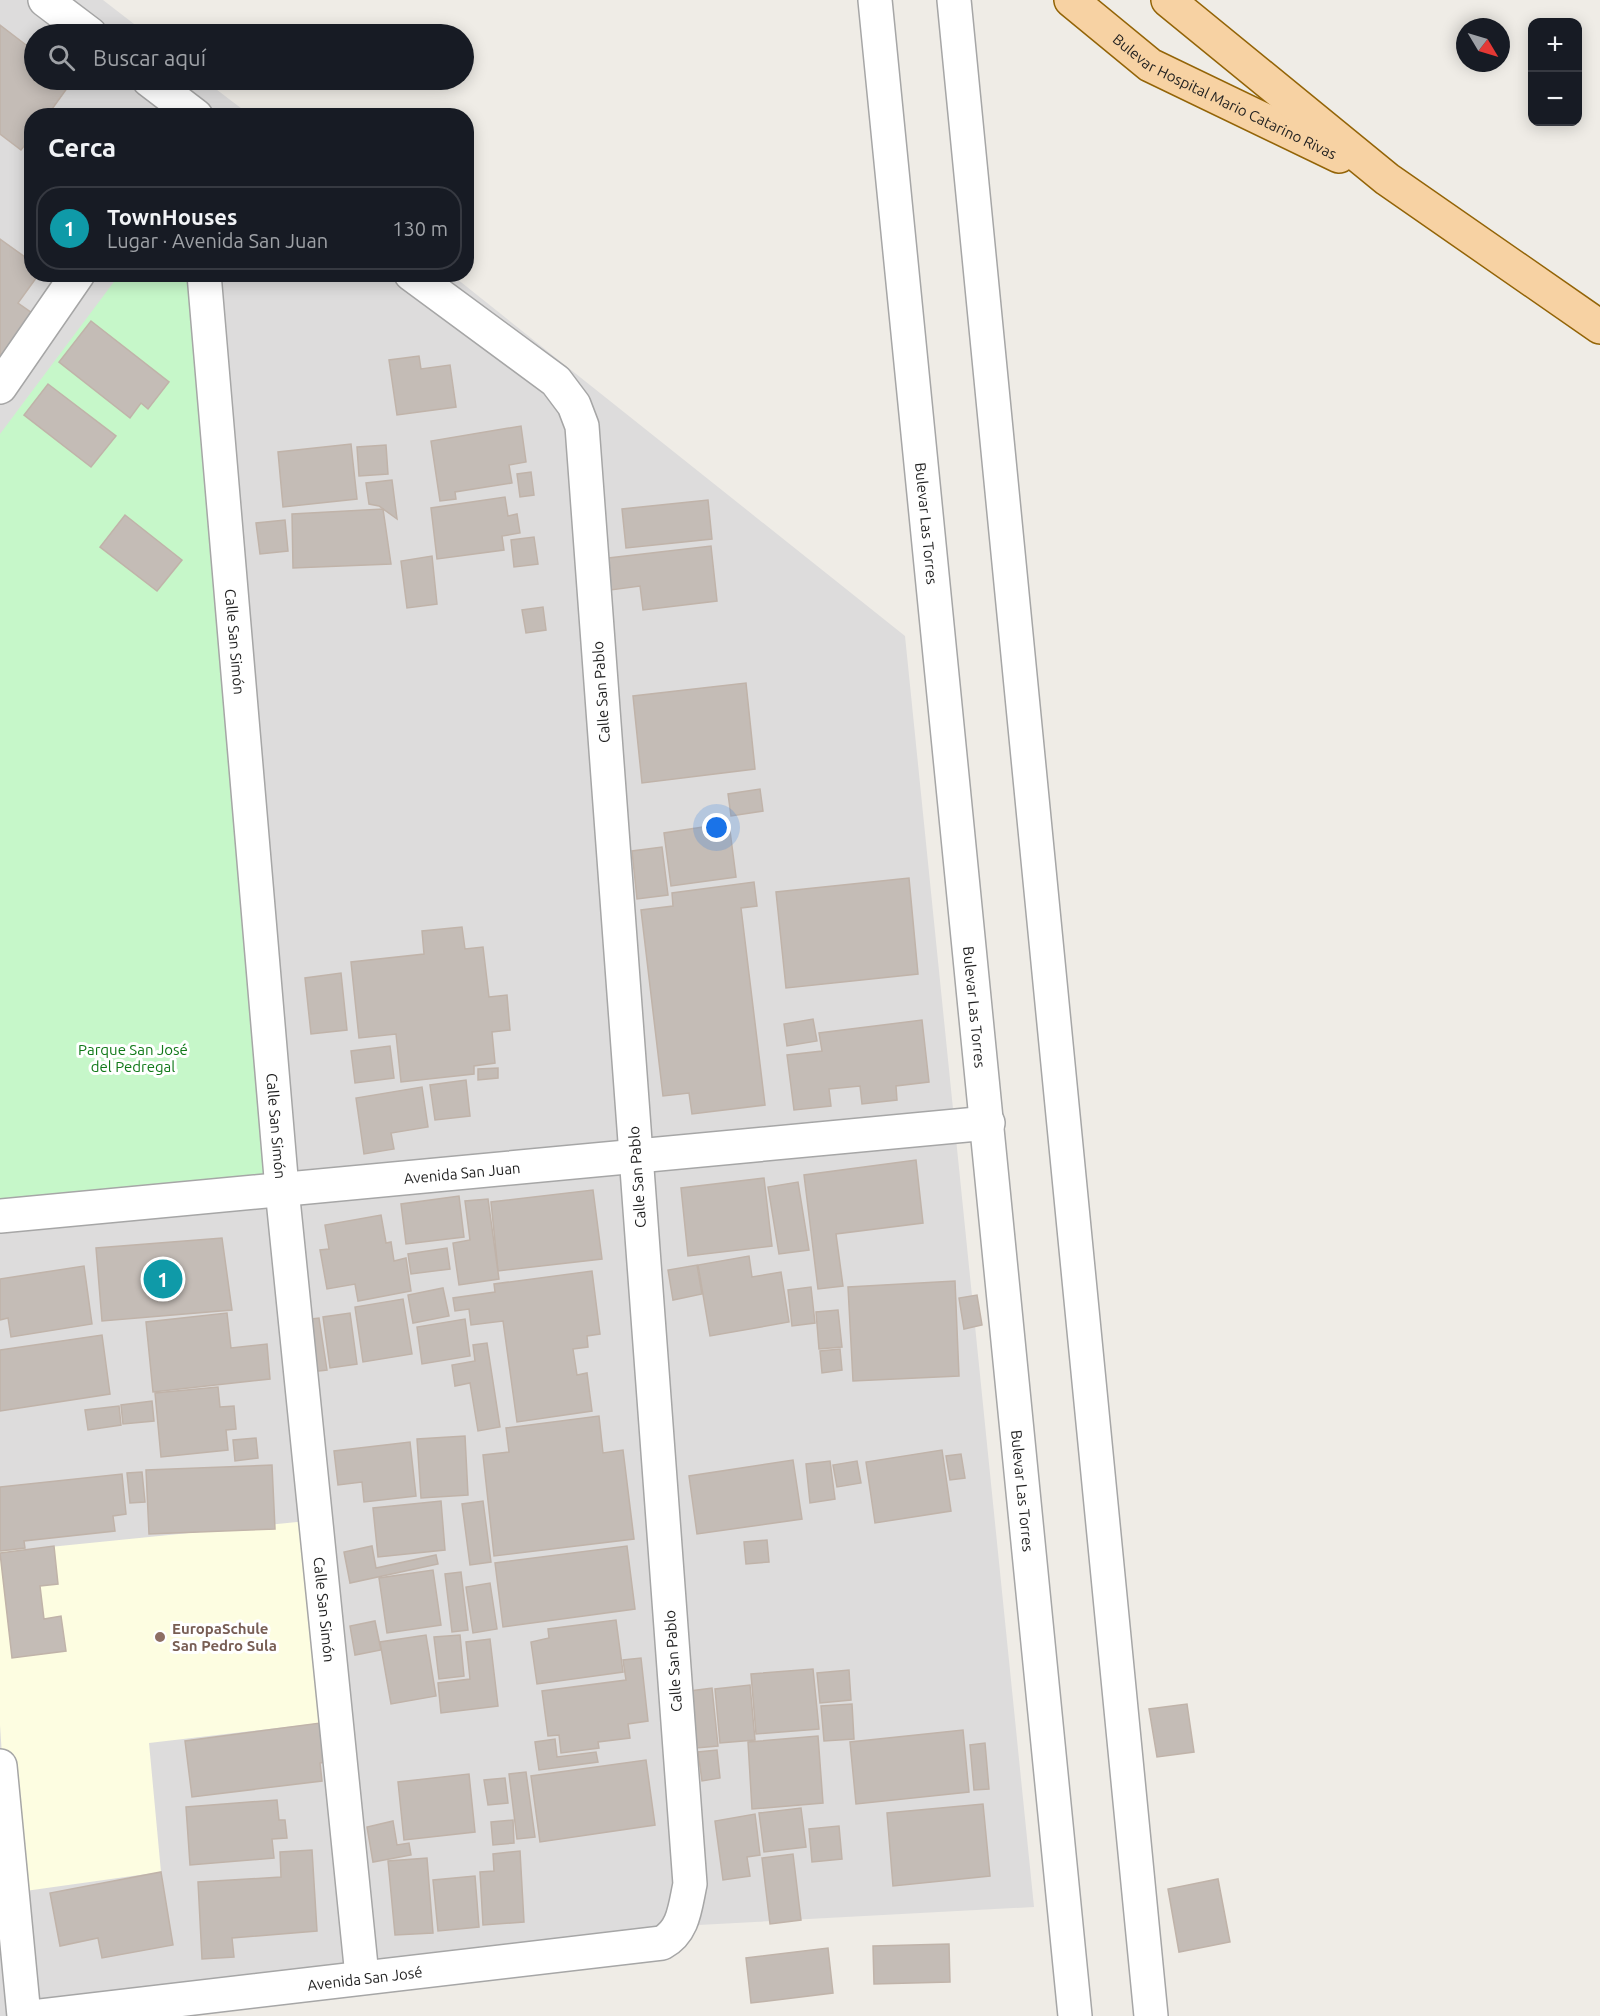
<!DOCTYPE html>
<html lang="es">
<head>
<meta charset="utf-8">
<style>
  :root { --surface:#171b24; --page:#242831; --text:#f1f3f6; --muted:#9ea1a6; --line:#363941; --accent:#d93025 }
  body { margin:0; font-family:Ubuntu,sans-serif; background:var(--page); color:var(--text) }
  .controls { position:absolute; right:18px; top:18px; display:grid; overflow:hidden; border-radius:12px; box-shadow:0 3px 15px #0003 }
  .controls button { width:54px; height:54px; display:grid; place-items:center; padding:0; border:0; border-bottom:2px solid var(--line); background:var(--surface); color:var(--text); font:30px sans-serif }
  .compass { position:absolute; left:1456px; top:18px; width:54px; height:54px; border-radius:50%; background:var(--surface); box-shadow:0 3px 15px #0003; rotate:128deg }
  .you { position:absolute; left:717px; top:828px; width:21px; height:21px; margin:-15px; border:4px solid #fff; border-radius:50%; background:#1a73e8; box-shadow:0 0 0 9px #1a73e833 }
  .badge { display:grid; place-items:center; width:39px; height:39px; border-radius:50%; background:var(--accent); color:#fff; font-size:20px; font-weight:700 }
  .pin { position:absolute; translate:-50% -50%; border:3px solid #fff; box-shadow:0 2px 6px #0006 }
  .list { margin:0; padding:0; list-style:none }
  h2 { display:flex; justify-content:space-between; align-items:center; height:78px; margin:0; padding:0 24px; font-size:26px }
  h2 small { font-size:20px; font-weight:400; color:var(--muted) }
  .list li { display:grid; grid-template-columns:39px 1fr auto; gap:18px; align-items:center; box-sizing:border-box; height:84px; margin:0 12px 12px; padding:0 12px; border:2px solid var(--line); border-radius:24px }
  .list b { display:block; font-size:22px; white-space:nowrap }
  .list p { margin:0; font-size:20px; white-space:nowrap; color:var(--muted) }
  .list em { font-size:20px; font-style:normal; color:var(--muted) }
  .icon { flex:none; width:33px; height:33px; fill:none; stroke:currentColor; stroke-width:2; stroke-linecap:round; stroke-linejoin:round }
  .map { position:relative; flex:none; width:1600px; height:2016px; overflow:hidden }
  .search { position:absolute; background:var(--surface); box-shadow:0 3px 15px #0003; left:24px; top:24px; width:450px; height:66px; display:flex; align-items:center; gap:15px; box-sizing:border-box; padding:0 21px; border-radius:33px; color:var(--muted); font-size:22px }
  .panel { position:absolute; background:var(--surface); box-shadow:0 3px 15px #0003; left:24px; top:108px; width:450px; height:174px; border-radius:24px }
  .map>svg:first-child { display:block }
  .residential { fill:#dddcdc }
  .education { fill:#fdfde1 }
  .park { fill:#c6f7c9 }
  .building { fill:#c4bcb6; stroke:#c0b3a9; stroke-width:1.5 }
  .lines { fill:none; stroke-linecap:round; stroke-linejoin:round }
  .minor-casing { stroke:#a6a6a6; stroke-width:36 }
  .major-casing { stroke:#936407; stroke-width:36 }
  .minor { stroke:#fff; stroke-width:33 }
  .major { stroke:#f7d2a3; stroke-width:33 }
  .education-dot { fill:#8d6e63; stroke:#fff; stroke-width:2 }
  .labels { text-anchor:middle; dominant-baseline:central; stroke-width:6; stroke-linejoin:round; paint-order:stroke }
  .street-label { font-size:15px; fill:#1f1f1f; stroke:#fff }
  .park-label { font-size:15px; fill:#117919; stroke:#fff }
  .education-label { font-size:15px; font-weight:bold; fill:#785e54; stroke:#fff; text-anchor:start }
</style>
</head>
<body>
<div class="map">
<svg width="1600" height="2016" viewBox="0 0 1600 2016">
  <rect width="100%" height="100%" fill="#efece6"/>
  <path class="residential" d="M0,0H103L147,34H34V80H204L250,115L32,116V274L452,275L905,636L1034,1907L680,1926L41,2016H0Z"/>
  <path class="education" d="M307,1521L328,1722L149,1743L161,1872L11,1893L0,1725V1552Z"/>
  <path class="park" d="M119,275H204L277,1185L0,1206V434Z"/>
  <g class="building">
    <path d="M0,25L34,51V80H73L47,116H32V136L21,150L0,134Z"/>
    <path d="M0,239L32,262V274H39L18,303L32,313L0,357Z"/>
    <path d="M91,321L169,382L148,409L141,403L130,418L59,362Z"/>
    <path d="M419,356L421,369L450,365L456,407L397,415L389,360Z"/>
    <path d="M48,384L116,436L91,467L24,415Z"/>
    <path d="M521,426L526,462L509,465L512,483L455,492L456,499L440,501L431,441Z"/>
    <path d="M351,444L357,499L283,507L278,452Z"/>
    <path d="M386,445L388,474L359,476L357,447Z"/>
    <path d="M531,472L534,495L520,497L517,474Z"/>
    <path d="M392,480L397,519L379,506L369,504L366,483Z"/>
    <path d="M505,497L508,516L517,514L520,533L502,536L504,550L437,559L431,508Z"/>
    <path d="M708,500L712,539L626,548L622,509Z"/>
    <path d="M383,509L391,564L293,568L292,514Z"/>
    <path d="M125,515L182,560L157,591L100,547Z"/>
    <path d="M285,520L288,551L260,554L256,523Z"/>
    <path d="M534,537L538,564L514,567L511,540Z"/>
    <path d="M711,546L717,601L643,610L640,586L603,591L600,559Z"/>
    <path d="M432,556L437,604L407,608L401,561Z"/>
    <path d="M543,607L546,630L526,633L522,610Z"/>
    <path d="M746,683L755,769L642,783L633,696Z"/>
    <path d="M760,789L763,811L731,816L728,794Z"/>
    <path d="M729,823L736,877L671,886L664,833Z"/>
    <path d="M662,847L668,895L637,899L632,851Z"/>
    <path d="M909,878L918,974L786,988L776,892Z"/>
    <path d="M754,882L757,906L741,908L765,1105L692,1114L689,1093L663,1096L641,910L673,906L672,893Z"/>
    <path d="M462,927L465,949L483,947L489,997L507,995L510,1030L492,1032L495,1063L474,1066V1074L401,1082L396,1034L359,1038L351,962L424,954L422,931Z"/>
    <path d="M341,973L347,1030L311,1034L305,978Z"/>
    <path d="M813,1019L817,1041L787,1046L784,1024Z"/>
    <path d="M922,1020L929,1082L896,1086L897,1100L862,1104L860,1086L829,1089L831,1106L794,1110L787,1055L822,1051L819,1033Z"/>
    <path d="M390,1046L394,1078L355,1083L351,1051Z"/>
    <path d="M498,1068V1078L478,1080V1069Z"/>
    <path d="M466,1080L470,1116L435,1120L430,1085Z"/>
    <path d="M422,1087L428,1127L391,1133L394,1149L364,1154L356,1098Z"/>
    <path d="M916,1160L923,1223L836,1234L843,1286L818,1289L804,1175Z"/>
    <path d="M764,1178L772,1246L688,1256L681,1188Z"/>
    <path d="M798,1182L809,1250L779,1254L768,1187Z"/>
    <path d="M593,1190L602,1259L498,1271L491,1202Z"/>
    <path d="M459,1196L464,1237L406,1244L401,1204Z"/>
    <path d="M488,1199L499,1279L459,1285L453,1243L470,1240L465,1201Z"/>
    <path d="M381,1215L386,1243L391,1242L394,1261L406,1258L411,1291L358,1301L355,1284L327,1289L320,1250L329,1249L325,1225Z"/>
    <path d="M222,1238L232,1310L102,1321L96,1248Z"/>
    <path d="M447,1248L450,1269L411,1274L408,1254Z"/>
    <path d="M749,1256L752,1277L781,1272L789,1322L710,1336L698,1265Z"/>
    <path d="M697,1265L702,1294L673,1300L668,1270Z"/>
    <path d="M84,1266L92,1324L11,1337L8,1318L0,1320V1279Z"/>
    <path d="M592,1271L600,1334L587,1336L588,1347L573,1349L577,1375L587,1373L592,1411L517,1422L503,1321L471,1325L469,1309L455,1311L453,1298L495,1292L494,1284Z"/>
    <path d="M955,1281L959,1376L853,1381L848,1287Z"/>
    <path d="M811,1287L815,1323L792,1326L788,1290Z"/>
    <path d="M443,1288L449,1316L413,1323L408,1295Z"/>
    <path d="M977,1295L982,1325L964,1329L959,1298Z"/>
    <path d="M403,1299L412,1354L363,1362L355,1307Z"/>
    <path d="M838,1310L842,1347L819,1349L816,1312Z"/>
    <path d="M227,1313L231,1348L267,1344L270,1379L153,1392L146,1322Z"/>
    <path d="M350,1313L357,1364L330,1368L323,1317Z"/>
    <path d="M319,1318L327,1370L310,1372L303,1320Z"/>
    <path d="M465,1319L470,1356L422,1364L417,1327Z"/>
    <path d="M102,1335L110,1394L0,1411V1350Z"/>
    <path d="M487,1343L500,1427L478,1431L470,1383L455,1386L452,1365L475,1361L473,1345Z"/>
    <path d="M840,1349L842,1370L822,1373L820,1351Z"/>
    <path d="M218,1387L220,1407L234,1406L236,1429L226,1430L228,1450L161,1457L155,1393Z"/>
    <path d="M152,1401L154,1421L123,1424L121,1405Z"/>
    <path d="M119,1406L121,1425L88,1430L85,1410Z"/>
    <path d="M599,1416L603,1453L623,1450L634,1539L494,1556L483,1455L509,1452L506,1428Z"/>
    <path d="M465,1436L468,1495L421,1498L417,1439Z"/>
    <path d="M256,1438L258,1458L235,1461L233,1440Z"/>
    <path d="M410,1442L416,1496L364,1502L362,1482L338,1485L334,1451Z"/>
    <path d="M942,1450L951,1511L875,1523L866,1462Z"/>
    <path d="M961,1454L965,1478L950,1480L946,1456Z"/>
    <path d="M793,1460L802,1519L697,1534L689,1476Z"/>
    <path d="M830,1461L835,1499L810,1503L806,1464Z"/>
    <path d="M857,1461L861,1483L837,1487L833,1465Z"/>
    <path d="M272,1465L275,1529L149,1534L146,1470Z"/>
    <path d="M142,1472L145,1502L130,1503L127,1473Z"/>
    <path d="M122,1474L126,1514L113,1516L115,1531L24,1541L25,1548L0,1551V1487Z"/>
    <path d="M441,1501L445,1550L378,1557L373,1508Z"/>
    <path d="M483,1501L491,1562L470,1565L462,1504Z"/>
    <path d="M767,1540L769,1562L746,1564L744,1542Z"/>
    <path d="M54,1546L58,1584L40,1586L44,1619L61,1616L66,1651L12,1658L0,1553Z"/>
    <path d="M372,1546L376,1568L436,1555L438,1564L350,1583L344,1552Z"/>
    <path d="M627,1546L635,1609L503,1627L495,1563Z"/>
    <path d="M433,1570L441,1625L387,1633L379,1578Z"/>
    <path d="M461,1572L468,1630L452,1632L445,1574Z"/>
    <path d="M490,1583L497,1629L473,1633L466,1587Z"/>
    <path d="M616,1620L623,1672L537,1684L531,1642L549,1638L548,1629Z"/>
    <path d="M375,1621L381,1650L355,1655L350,1626Z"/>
    <path d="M426,1635L436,1696L391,1704L380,1642Z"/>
    <path d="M460,1635L464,1676L439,1679L434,1637Z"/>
    <path d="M490,1639L498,1706L441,1713L438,1683L470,1679L466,1642Z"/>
    <path d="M641,1658L648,1721L628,1724L630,1738L598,1742L599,1748L561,1753L559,1735L548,1736L542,1691L626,1680L623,1660Z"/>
    <path d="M813,1669L819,1729L756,1734L751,1674Z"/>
    <path d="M849,1670L851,1700L820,1703L817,1673Z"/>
    <path d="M750,1685L755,1740L720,1743L715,1689Z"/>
    <path d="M712,1688L718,1746L696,1748L690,1691Z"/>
    <path d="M852,1704L854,1739L824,1741L821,1706Z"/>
    <path d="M1187,1704L1194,1752L1157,1757L1149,1709Z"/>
    <path d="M328,1722L332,1761L320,1763L322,1781L192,1797L185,1741Z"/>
    <path d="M963,1730L969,1792L856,1804L850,1742Z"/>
    <path d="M818,1736L823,1803L752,1809L748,1742Z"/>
    <path d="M555,1739L557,1757L596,1752L598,1762L539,1770L535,1742Z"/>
    <path d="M985,1743L989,1789L974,1790L970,1745Z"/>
    <path d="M717,1750L720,1778L702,1781L698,1752Z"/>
    <path d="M646,1760L655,1825L540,1842L531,1776Z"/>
    <path d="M526,1772L535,1837L517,1839L509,1774Z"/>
    <path d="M469,1774L475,1832L404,1840L398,1782Z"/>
    <path d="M505,1778L508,1803L488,1805L484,1780Z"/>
    <path d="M277,1800L279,1820H285L287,1838L272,1839L274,1858L190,1865L186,1807Z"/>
    <path d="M983,1804L990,1876L893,1886L887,1813Z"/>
    <path d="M801,1808L806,1847L764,1852L759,1813Z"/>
    <path d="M755,1814L760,1855L747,1857L750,1876L723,1880L715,1821Z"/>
    <path d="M513,1820L514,1843L493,1845L491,1822Z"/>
    <path d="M393,1821L397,1845L409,1843L411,1855L373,1862L367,1827Z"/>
    <path d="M839,1826L842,1859L812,1862L809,1829Z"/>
    <path d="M312,1850L317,1931L232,1938L234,1957L202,1959L198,1882L281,1877L280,1852Z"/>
    <path d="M520,1851L524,1922L483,1925L480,1872L494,1871L493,1854Z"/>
    <path d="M793,1854L801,1920L770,1924L762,1858Z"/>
    <path d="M427,1858L433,1933L395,1935L388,1861Z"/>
    <path d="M161,1872L173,1945L102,1958L98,1938L60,1946L50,1893Z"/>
    <path d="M475,1876L479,1927L438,1931L433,1880Z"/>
    <path d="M1218,1879L1230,1942L1179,1952L1168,1889Z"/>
    <path d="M949,1944L950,1982L874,1984L873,1946Z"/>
    <path d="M828,1948L833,1993L751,2003L746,1958Z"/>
  </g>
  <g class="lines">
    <defs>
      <g id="minor">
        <path d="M45,0L90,34"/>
        <path id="s1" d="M875,0L1075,2016"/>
        <path d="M954,0L1151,2016"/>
        <path d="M149,80L196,116"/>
        <path id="s2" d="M204,274L282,1189L362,1976"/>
        <path d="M0,387L78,274"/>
        <path id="s3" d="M0,1216L988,1123"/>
        <path d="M0,1766L24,2016"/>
        <path id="s4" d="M41,2016L662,1943C684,1931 685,1907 690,1884L582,426L574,405L556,381L411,274"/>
      </g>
      <g id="major">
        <path id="s5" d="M1071,0L1150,65L1339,156"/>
        <path d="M1168,0L1387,179L1600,327"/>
      </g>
    </defs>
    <use href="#minor" class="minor-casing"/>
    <use href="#major" class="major-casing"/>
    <use href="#minor" class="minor"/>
    <use href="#major" class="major"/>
  </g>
  <circle class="education-dot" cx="160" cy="1637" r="6"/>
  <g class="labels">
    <g class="street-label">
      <text stroke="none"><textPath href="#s5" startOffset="183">Bulevar Hospital Mario Catarino Rivas</textPath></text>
      <text stroke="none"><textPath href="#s1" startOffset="526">Bulevar Las Torres</textPath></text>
      <text stroke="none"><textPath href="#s2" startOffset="369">Calle San Simón</textPath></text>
      <text transform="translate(601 692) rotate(-94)">Calle San Pablo</text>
      <text stroke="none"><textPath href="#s1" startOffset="1012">Bulevar Las Torres</textPath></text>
      <text stroke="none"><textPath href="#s2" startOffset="855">Calle San Simón</textPath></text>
      <text stroke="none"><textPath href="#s3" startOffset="464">Avenida San Juan</textPath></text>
      <text transform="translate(637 1177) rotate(-94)">Calle San Pablo</text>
      <text stroke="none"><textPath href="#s1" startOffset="1498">Bulevar Las Torres</textPath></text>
      <text stroke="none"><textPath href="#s2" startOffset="1341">Calle San Simón</textPath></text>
      <text transform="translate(673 1661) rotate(-94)">Calle San Pablo</text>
      <text stroke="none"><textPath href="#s4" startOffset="326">Avenida San José</textPath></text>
    </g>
    <g class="park-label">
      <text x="133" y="1049">Parque San José<tspan x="133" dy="17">del Pedregal</tspan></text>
    </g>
    <g class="education-label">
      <text x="172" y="1628">EuropaSchule<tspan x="172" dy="17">San Pedro Sula</tspan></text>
    </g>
  </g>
</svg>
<div class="controls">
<button>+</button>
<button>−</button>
</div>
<svg class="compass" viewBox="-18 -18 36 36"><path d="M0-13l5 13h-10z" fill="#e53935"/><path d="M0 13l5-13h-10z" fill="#9ea1a6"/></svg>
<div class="you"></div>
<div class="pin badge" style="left:163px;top:1279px;background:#0f9aa8">1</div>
<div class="search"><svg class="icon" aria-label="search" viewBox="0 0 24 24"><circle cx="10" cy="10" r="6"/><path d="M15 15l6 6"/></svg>Buscar aquí</div>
<section class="panel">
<h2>Cerca<small></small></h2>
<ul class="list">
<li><span class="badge" style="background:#0f9aa8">1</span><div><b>TownHouses</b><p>Lugar · Avenida San Juan</p></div><em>130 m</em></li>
</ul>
</section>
</div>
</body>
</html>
